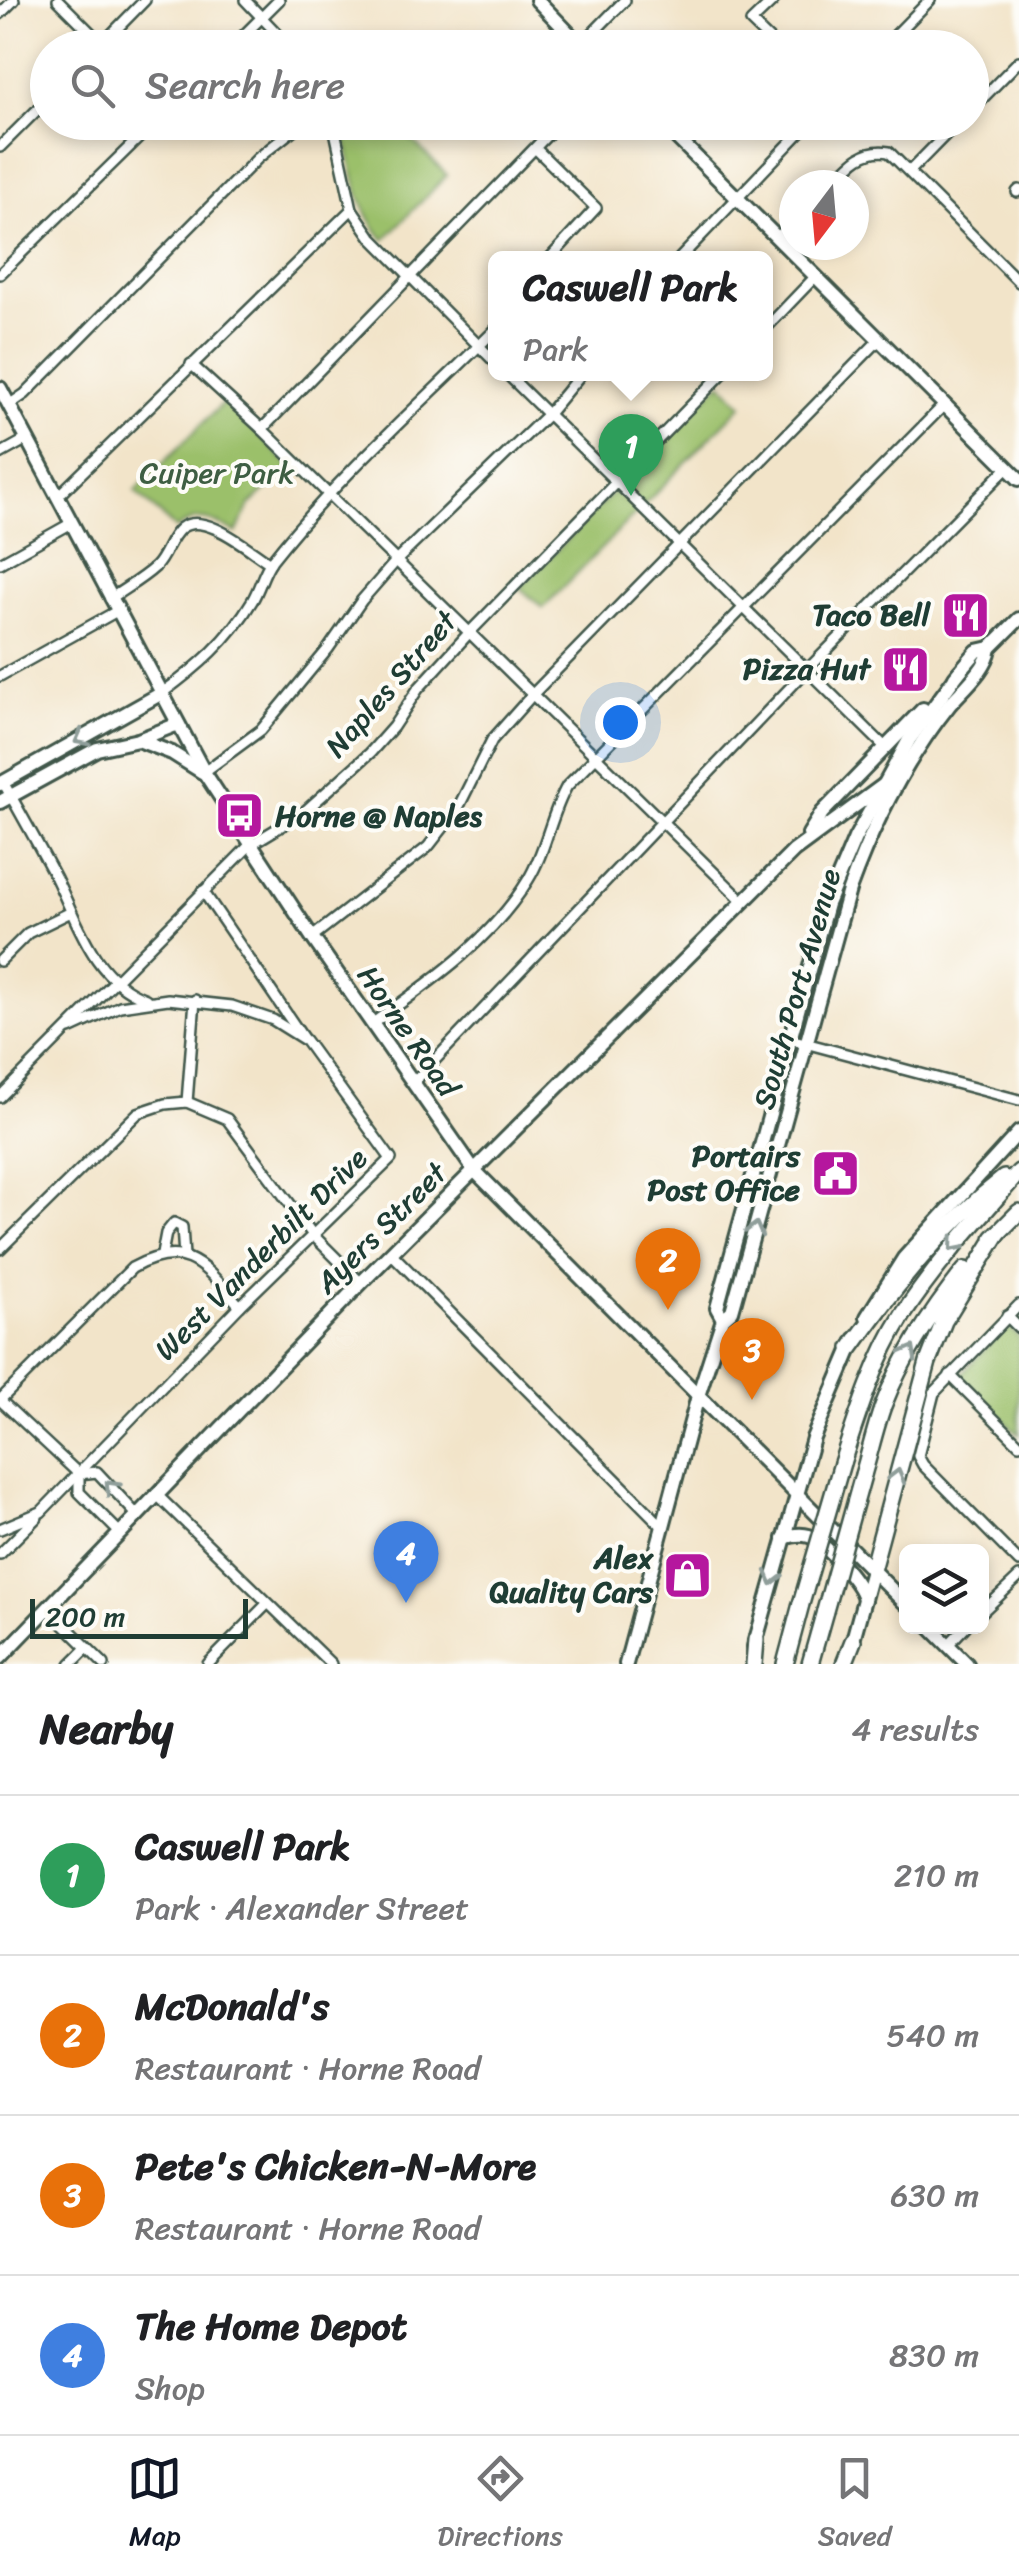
<!DOCTYPE html>
<html lang="en">
<head>
<meta charset="utf-8">
<style>
  :root { --surface:#fff; --page:#f2f2f2; --text:#202124; --muted:#757577; --line:#e0e0e0; --accent:#111827 }
  body { margin:0; font-family:Sriracha,sans-serif; background:var(--page); color:var(--text) }
  .controls { position:absolute; right:30px; bottom:30px; display:grid; overflow:hidden; border-radius:15px; box-shadow:0 5px 15px #0003 }
  .controls button { width:90px; height:90px; display:grid; place-items:center; padding:0; border:0; border-bottom:2px solid var(--line); background:var(--surface); color:var(--text); font:50px sans-serif }
  .compass { position:absolute; left:779px; top:170px; width:90px; height:90px; border-radius:50%; background:var(--surface); box-shadow:0 5px 15px #0003; rotate:196deg }
  .scale { position:absolute; left:30px; bottom:25px; width:218px; box-sizing:border-box; padding-left:10px; border:5px solid #1f3d34; border-top:0; font-size:28px; line-height:35px; white-space:nowrap; color:#1f3d34; -webkit-text-stroke:8px #fdfcf7; paint-order:stroke }
  .you { position:absolute; left:620px; top:722px; width:35px; height:35px; margin:-25px; border:8px solid #fff; border-radius:50%; background:#1a73e8; box-shadow:0 0 0 15px #1a73e833 }
  .badge { display:grid; place-items:center; width:65px; height:65px; border-radius:50%; background:var(--accent); color:#fff; font-size:32px; font-weight:700 }
  .pin { position:absolute; translate:-50% -82px; filter:drop-shadow(0 2px 5px #0008) }
  .pin::after { content:''; position:absolute; top:52px; width:35px; height:30px; background:inherit; clip-path:polygon(0 0,100% 0,50% 100%) }
  .popup { position:absolute; left:488px; top:251px; width:285px; height:130px; box-sizing:border-box; display:grid; place-content:center; border-radius:15px; background:var(--surface); filter:drop-shadow(0 2px 8px #0005); font-size:32px; white-space:nowrap; color:var(--muted) }
  .popup b { font-size:38px; color:var(--text) }
  .popup::after { content:''; position:absolute; left:50%; top:100%; margin-left:-20px; border:20px solid transparent; border-top-color:var(--surface) }
  .list { margin:0; padding:0; list-style:none }
  h2 { display:flex; justify-content:space-between; align-items:center; height:130px; margin:0; padding:0 40px; font-size:42px }
  h2 small { font-size:32px; font-weight:400; color:var(--muted) }
  .list li { display:grid; grid-template-columns:65px 1fr auto; gap:30px; align-items:center; box-sizing:border-box; height:160px; padding:0 40px; border-top:2px solid var(--line) }
  .list b { display:block; font-size:38px; white-space:nowrap }
  .list p { margin:0; font-size:32px; white-space:nowrap; color:var(--muted) }
  .list em { font-size:32px; font-style:normal; color:var(--muted) }
  .icon { flex:none; width:55px; height:55px; fill:none; stroke:currentColor; stroke-width:2; stroke-linecap:round; stroke-linejoin:round }
  .map { position:relative; flex:none; width:1019px; height:1664px; overflow:hidden }
  .search { position:absolute; background:var(--surface); box-shadow:0 5px 15px #0003; left:30px; right:30px; top:30px; height:110px; display:flex; align-items:center; gap:25px; box-sizing:border-box; padding:0 35px; border-radius:55px; color:var(--muted); font-size:38px }
  .sheet { height:770px; background:var(--surface) }
  nav { display:flex; justify-content:space-around; align-items:center; box-sizing:border-box; height:140px; border-top:2px solid var(--line); background:var(--surface); font-size:28px; color:var(--muted) }
  nav a { display:grid; justify-items:center; gap:5px }
  nav .on { color:var(--accent) }
  .map>svg:first-child { display:block }
  .green { fill:#9bc06b; stroke:#5d7e50; stroke-width:2.5 }
  .lines { fill:none; stroke-linecap:round; stroke-linejoin:round }
  .street-casing { stroke:#3f564a; stroke-width:14 }
  .secondary-casing { stroke:#3f564a; stroke-width:18 }
  .highway-casing { stroke:#3f564a; stroke-width:20 }
  .street { stroke:#fff; stroke-width:9 }
  .secondary { stroke:#fff; stroke-width:12 }
  .highway { stroke:#fff; stroke-width:15 }
  .highway-bridge-casing { stroke:#3f564a; stroke-width:20; stroke-linecap:butt }
  .highway-bridge { stroke:#fff; stroke-width:15 }
  .oneway { stroke:#8f9e9a }
  .labels { text-anchor:middle; dominant-baseline:central; stroke-width:8; stroke-linejoin:round; paint-order:stroke }
  .park-label { font-size:30px; fill:#3e5e42; stroke:#fdfcf7 }
  .poi-label { font-size:30px; font-weight:bold; fill:#1f3d34; stroke:#fdfcf7; text-anchor:end }
  .street-label { font-size:30px; fill:#1f3d34; stroke:#fdfcf7 }
</style>
</head>
<body>
<div class="map">
<svg width="1019" height="1664" viewBox="0 0 1019 1664">
  <rect width="100%" height="100%" fill="#fdfcf7"/>
  <filter id="ink" filterUnits="userSpaceOnUse"><feTurbulence type="fractalNoise" baseFrequency=".01" numOctaves="2"/><feDisplacementMap in="SourceGraphic" scale="20" xChannelSelector="R" yChannelSelector="G"/><feConvolveMatrix kernelMatrix="1 2 1 2 8 2 1 2 1" color-interpolation-filters="sRGB"/></filter>
  <filter id="wash" filterUnits="userSpaceOnUse"><feTurbulence type="fractalNoise" baseFrequency=".0048" numOctaves="4" result="noise"/><feDisplacementMap in="SourceGraphic" scale="40" xChannelSelector="R" yChannelSelector="G"/><feGaussianBlur stdDeviation="2.25" result="paint"/><feColorMatrix in="noise" values="0 0 0 0 0 0 0 0 0 0 0 0 0 0 0 0 0 1.4 0 .05"/><feComposite in="paint" operator="in"/></filter>
  <g filter="url(#wash)">
    <rect width="100%" height="100%" fill="#f2e4c9"/>
    <g class="green">
      <path d="M341,123H395L447,175L384,240C354,204 353,165 341,123Z"/>
      <path d="M721,382L742,405L543,608L520,588Z"/>
      <path d="M225,401L291,467L250,505L236,533C214,521 198,511 176,529L135,491Z"/>
      <path d="M1007,1325L1019,1337V1435L959,1377Z"/>
    </g>
  </g>
  <g filter="url(#ink)">
    <g class="lines">
      <defs>
        <g id="street">
          <path d="M58,0L102,44"/>
          <path d="M245,0L291,48"/>
          <path d="M774,0L751,22L778,48"/>
          <path d="M0,14L14,0"/>
          <path d="M581,45L625,0"/>
          <path d="M98,48L145,0"/>
          <path d="M231,48L279,0"/>
          <path d="M883,48L930,0"/>
          <path d="M972,109L1019,61"/>
          <path d="M333,122L352,209L372,238L496,363"/>
          <path d="M0,147L48,99"/>
          <path d="M536,149L596,208L550,258"/>
          <path d="M910,171L958,122"/>
          <path d="M831,185C848,167 862,147 889,152L1019,282"/>
          <path d="M1017,192L1019,190"/>
          <path d="M777,238L794,221"/>
          <path d="M680,258L810,122"/>
          <path d="M0,274L155,122"/>
          <path d="M766,328L815,277"/>
          <path d="M191,364L262,429L743,901"/>
          <path d="M507,374L885,747"/>
          <path d="M9,405L25,394L258,158L303,122"/>
          <path d="M262,429L560,122"/>
          <path d="M0,454L27,439"/>
          <path d="M58,496L352,209"/>
          <path d="M0,563L70,524"/>
          <path d="M110,599C124,589 142,579 155,567C166,556 169,538 181,528C204,510 249,550 270,563"/>
          <path d="M0,676L117,611"/>
          <path d="M162,693C198,667 229,640 252,601C260,588 263,572 272,560C338,476 421,404 496,329"/>
          <path d="M204,772L261,730L328,649L362,600L396,561L548,414L581,374"/>
          <path d="M3,782C21,814 39,846 56,878C78,923 94,980 146,999"/>
          <path d="M203,891L303,1038"/>
          <path d="M312,937L428,847L457,810L492,740L533,694L879,340"/>
          <path d="M0,961L28,933L69,913"/>
          <path d="M373,1023C429,983 492,940 528,880C546,851 550,816 567,786L944,405"/>
          <path d="M790,1039L1019,1100"/>
          <path d="M414,1082L807,670L1007,468"/>
          <path d="M0,1097L250,845L303,813L370,753L393,727L418,689L469,633L722,374"/>
          <path d="M187,1102L195,1000"/>
          <path d="M0,1249L138,1113L165,1104L187,1102L227,1119L313,1235L361,1283"/>
          <path d="M162,1254L166,1233L174,1223L182,1227L184,1256"/>
          <path d="M392,1254L663,1527"/>
          <path d="M1019,1305L934,1393L918,1456L923,1465L1019,1562"/>
          <path d="M1007,1316L1019,1328"/>
          <path d="M950,1375L1019,1444"/>
          <path d="M0,1400L132,1268C187,1238 204,1266 240,1306"/>
          <path d="M0,1400L79,1474V1492L121,1534"/>
          <path d="M79,1474L97,1472L138,1516"/>
          <path d="M158,1496L331,1664"/>
          <path d="M0,1529L41,1512L240,1306L391,1159L305,1040L273,1020L232,1006L168,999L120,1006L70,1029"/>
          <path d="M0,1554L37,1517"/>
          <path d="M48,1609L104,1664"/>
          <path d="M982,1612L1019,1577"/>
          <path d="M948,1645L966,1626"/>
          <path d="M71,1664L87,1648"/>
          <path d="M208,1664L267,1604"/>
        </g>
        <g id="secondary">
          <path d="M537,0L583,48"/>
          <path d="M661,122L1019,479"/>
          <path d="M0,388L204,772L312,937L474,1170L906,1604"/>
          <path d="M955,677L977,651L990,648L1019,619"/>
          <path d="M138,740L172,753L202,772"/>
          <path d="M0,784L162,693"/>
          <path d="M0,802L97,749L138,740L178,724"/>
          <path d="M809,834L822,813L923,709"/>
          <path d="M867,1317L904,1258L1019,1132"/>
          <path d="M723,1319L717,1308L827,904L855,838L909,740L960,671"/>
          <path d="M784,1538C792,1535 800,1533 809,1536C824,1542 861,1583 864,1599"/>
          <path d="M929,1626L967,1664"/>
          <path d="M754,1647L813,1438L855,1339"/>
          <path d="M851,1647L872,1570"/>
          <path d="M0,1658L361,1283L794,851L885,784"/>
          <path d="M626,1664L698,1396L723,1319L732,1311L849,890C873,824 906,759 950,704C964,688 987,669 990,648"/>
        </g>
        <g id="highway">
          <path d="M993,1238L1019,1212"/>
          <path d="M851,1348C896,1285 942,1226 1004,1178"/>
          <path d="M842,1463C858,1413 875,1359 903,1315C937,1263 979,1218 1019,1172"/>
          <path d="M863,1475C870,1452 875,1428 883,1406C902,1357 932,1311 965,1270"/>
          <path d="M872,1570L928,1362L944,1321L998,1233"/>
          <path d="M754,1664L756,1640"/>
          <path d="M785,1664L801,1604"/>
          <path d="M810,1664L825,1611"/>
          <path d="M844,1664L853,1641"/>
        </g>
      </defs>
      <use href="#street" class="street-casing"/>
      <use href="#secondary" class="secondary-casing"/>
      <use href="#highway" class="highway-casing"/>
      <use href="#street" class="street"/>
      <use href="#secondary" class="secondary"/>
      <use href="#highway" class="highway"/>
      <defs>
        <g id="highway-bridge">
          <path d="M801,1604L842,1463"/>
          <path d="M825,1611L863,1475"/>
        </g>
      </defs>
      <use href="#highway-bridge" class="highway-bridge-casing"/>
      <use href="#highway-bridge" class="highway-bridge"/>
    </g>
    <defs><path id="oneway-chevron" d="M-2-3.5L2.5 0L-2 3.5" fill="none" stroke-width="1.6" stroke-linecap="round" stroke-linejoin="round" transform="scale(2.5)"/></defs>
    <g class="oneway">
      <use href="#oneway-chevron" transform="translate(81 739) rotate(151)"/>
      <use href="#oneway-chevron" transform="translate(755 1229) rotate(-75)"/>
      <use href="#oneway-chevron" transform="translate(955 1245) rotate(131)"/>
      <use href="#oneway-chevron" transform="translate(910 1352) rotate(-61)"/>
      <use href="#oneway-chevron" transform="translate(897 1476) rotate(-75)"/>
      <use href="#oneway-chevron" transform="translate(111 1487) rotate(-134)"/>
      <use href="#oneway-chevron" transform="translate(773 1578) rotate(105)"/>
    </g>
  </g>
  <defs>
    <symbol id="restaurant-square" viewBox="-11 -11 22 22"><rect x="-9" y="-9" width="18" height="18" rx="4" fill="#b5179e" stroke="#fdfcf7"/><path d="M-5-6h1v4h1v-4h1v4h1v-4h1v5L-1.5 .5V6h-2V.5L-5-1ZM5-6V6H3V1.5H1.5Q1.5-4 5-6Z" fill="#fff"/></symbol>
    <symbol id="bus-square" viewBox="-11 -11 22 22"><rect x="-9" y="-9" width="18" height="18" rx="4" fill="#b5179e" stroke="#fdfcf7"/><path d="M-5-6H5V4H4V6H2V4H-2V6H-4V4H-5ZM-3.5-4V0h7V-4ZM-3.5 1.2v1.5H-2V1.2ZM2 1.2v1.5H3.5V1.2Z" fill="#fff"/></symbol>
    <symbol id="civic-square" viewBox="-11 -11 22 22"><rect x="-9" y="-9" width="18" height="18" rx="4" fill="#b5179e" stroke="#fdfcf7"/><path d="M-.6-6.5H3V-4.5H.6V-3L4-1V1h2V6H-6V1h2V-1L-.6-3ZM-1.2 2.5V6h2.4V2.5Z" fill="#fff"/></symbol>
    <symbol id="shop-square" viewBox="-11 -11 22 22"><rect x="-9" y="-9" width="18" height="18" rx="4" fill="#b5179e" stroke="#fdfcf7"/><path d="M-5-2.5h2.3a2.7 3.5 0 0 1 5.4 0H5L5.5 6h-11ZM-1.5-2.5h3a1.5 2.3 0 0 0-3 0Z" fill="#fff"/></symbol>
  </defs>
  <g fill-rule="evenodd">
    <use href="#restaurant-square" x="938" y="588" width="55" height="55"/>
    <use href="#restaurant-square" x="878" y="642" width="55" height="55"/>
    <use href="#bus-square" x="212" y="788" width="55" height="55"/>
    <use href="#civic-square" x="808" y="1146" width="55" height="55"/>
    <use href="#shop-square" x="660" y="1548" width="55" height="55"/>
  </g>
  <g class="labels">
    <g class="park-label">
      <text x="217" y="473">Cuiper Park</text>
    </g>
    <g class="poi-label">
      <text x="930" y="615">Taco Bell</text>
      <text x="870" y="669">Pizza Hut</text>
      <text x="275" y="816" text-anchor="start">Horne @ Naples</text>
      <text x="800" y="1156">Portairs<tspan x="800" dy="34">Post Office</tspan></text>
      <text x="653" y="1558">Alex<tspan x="653" dy="34">Quality Cars</tspan></text>
    </g>
    <g class="street-label">
      <text transform="translate(391 684) rotate(-49)">Naples Street</text>
      <text transform="translate(797 989) rotate(-74)">South Port Avenue</text>
      <text transform="translate(408 1031) rotate(55)">Horne Road</text>
      <text transform="translate(381 1228) rotate(-45)">Ayers Street</text>
      <text transform="translate(261 1254) rotate(-45)">West Vanderbilt Drive</text>
    </g>
  </g>
</svg>
<div class="controls">
<button><svg class="icon" aria-label="layers" viewBox="0 0 24 24"><path d="M12 4l9 5-9 5-9-5zM3 14l9 5 9-5"/></svg></button>
</div>
<svg class="compass" viewBox="-18 -18 36 36"><path d="M0-13l5 13h-10z" fill="#e53935"/><path d="M0 13l5-13h-10z" fill="#757577"/></svg>
<div class="scale">200 m</div>
<div class="you"></div>
<div class="pin badge" style="left:631px;top:496px;background:#2e9e5b">1</div>
<div class="popup"><b>Caswell Park</b>Park</div>
<div class="pin badge" style="left:668px;top:1310px;background:#e8710a">2</div>
<div class="pin badge" style="left:752px;top:1400px;background:#e8710a">3</div>
<div class="pin badge" style="left:406px;top:1603px;background:#3f7fe0">4</div>
<div class="search"><svg class="icon" aria-label="search" viewBox="0 0 24 24"><circle cx="10" cy="10" r="6"/><path d="M15 15l6 6"/></svg>Search here</div>
</div>
<section class="sheet">
<h2>Nearby<small>4 results</small></h2>
<ul class="list">
<li><span class="badge" style="background:#2e9e5b">1</span><div><b>Caswell Park</b><p>Park · Alexander Street</p></div><em>210 m</em></li>
<li><span class="badge" style="background:#e8710a">2</span><div><b>McDonald's</b><p>Restaurant · Horne Road</p></div><em>540 m</em></li>
<li><span class="badge" style="background:#e8710a">3</span><div><b>Pete's Chicken-N-More</b><p>Restaurant · Horne Road</p></div><em>630 m</em></li>
<li><span class="badge" style="background:#3f7fe0">4</span><div><b>The Home Depot</b><p>Shop</p></div><em>830 m</em></li>
</ul>
</section>
<nav>
<a class="on"><svg class="icon" aria-label="map" viewBox="0 0 24 24"><path d="M3 6l6-2 6 2 6-2v14l-6 2-6-2-6 2zM9 4v14M15 6v14"/></svg>Map</a>
<a><svg class="icon" aria-label="directions" viewBox="0 0 24 24"><path d="M12 3l9 9-9 9-9-9zM9 14v-3h6M13 9l2 2-2 2"/></svg>Directions</a>
<a><svg class="icon" aria-label="saved" viewBox="0 0 24 24"><path d="M7 4h10v16l-5-4-5 4z"/></svg>Saved</a>
</nav>
</body>
</html>
